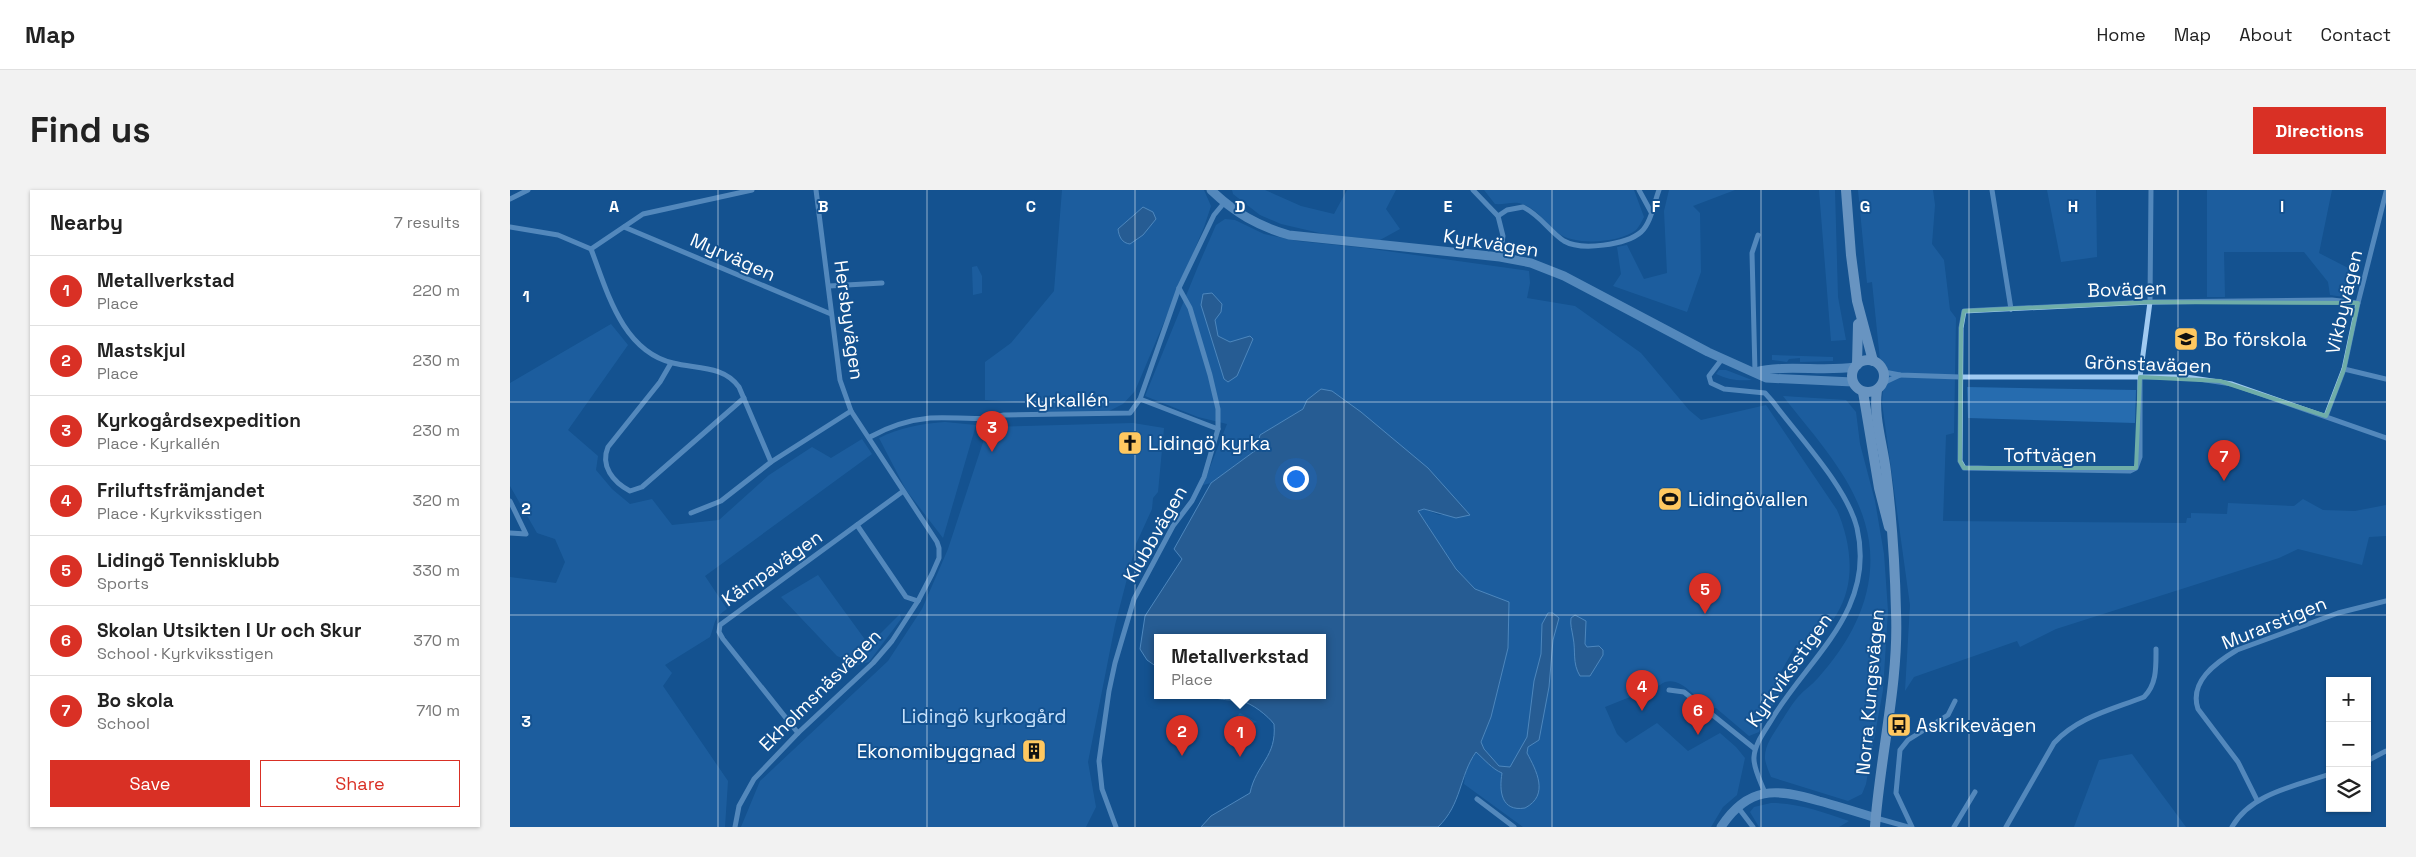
<!DOCTYPE html>
<html lang="en">
<head>
<meta charset="utf-8">
<style>
  :root { --surface:#fff; --page:#f2f2f2; --text:#222; --muted:#767676; --line:#e0e0e0; --accent:#d93025 }
  body { margin:0; font-family:"Space Grotesk",sans-serif; background:var(--page); color:var(--text) }
  .controls { position:absolute; right:15px; bottom:15px; display:grid; overflow:hidden; border-radius:0px; box-shadow:0 1px 4px #0004 }
  .controls button { width:45px; height:45px; display:grid; place-items:center; padding:0; border:0; border-bottom:1px solid var(--line); background:var(--surface); color:var(--text); font:25px sans-serif }
  .you { position:absolute; left:785px; top:288px; width:18px; height:18px; margin:-12px; border:4px solid #fff; border-radius:50%; background:#1a73e8; box-shadow:0 0 0 8px #1a73e833 }
  .badge { display:grid; place-items:center; width:32px; height:32px; border-radius:50%; background:var(--accent); color:#fff; font-size:16px; font-weight:700 }
  .pin { position:absolute; translate:-50% -41px; filter:drop-shadow(0 1px 2px #0008) }
  .pin::after { content:''; position:absolute; top:26px; width:18px; height:15px; background:inherit; clip-path:polygon(0 0,100% 0,50% 100%) }
  .popup { position:absolute; left:644px; top:444px; width:172px; height:65px; box-sizing:border-box; display:grid; place-content:center; border-radius:0px; background:var(--surface); filter:drop-shadow(0 1px 4px #0005); font-size:16px; white-space:nowrap; color:var(--muted) }
  .popup b { font-size:19px; color:var(--text) }
  .popup::after { content:''; position:absolute; left:50%; top:100%; margin-left:-10px; border:10px solid transparent; border-top-color:var(--surface) }
  .list { margin:0; padding:0; list-style:none }
  h2 { display:flex; justify-content:space-between; align-items:center; height:65px; margin:0; padding:0 20px; font-size:21px }
  h2 small { font-size:16px; font-weight:400; color:var(--muted) }
  .list li { display:grid; grid-template-columns:32px 1fr auto; gap:15px; align-items:center; box-sizing:border-box; height:70px; padding:0 20px; border-top:1px solid var(--line) }
  .list b { display:block; font-size:19px; white-space:nowrap }
  .list p { margin:0; font-size:16px; white-space:nowrap; color:var(--muted) }
  .list em { font-size:16px; font-style:normal; color:var(--muted) }
  .actions { display:flex; gap:10px; padding:15px 20px }
  .actions a { flex:1; padding:11px 0; border:1px solid var(--accent); border-radius:0px; text-align:center; font-size:18px; color:var(--accent) }
  .actions .main { background:var(--accent); color:#fff }
  .icon { flex:none; width:28px; height:28px; fill:none; stroke:currentColor; stroke-width:2; stroke-linecap:round; stroke-linejoin:round }
  .map { position:relative; flex:none; width:1876px; height:637px; overflow:hidden; border-radius:0px }
  header { display:flex; align-items:center; gap:30px; box-sizing:border-box; height:70px; padding:0 25px; background:var(--surface); border-bottom:1px solid var(--line) }
  header strong { font-size:24px }
  nav { display:flex; gap:28px; margin-inline-start:auto; font-size:18px }
  .intro { display:flex; align-items:center; justify-content:space-between; box-sizing:border-box; height:120px; padding:0 30px }
  h1 { margin:0; font-size:35px }
  .button { padding:12px 22px; border-radius:0px; background:var(--accent); color:#fff; font-size:18px; font-weight:700 }
  main { display:flex; gap:30px; padding:0 30px }
  aside { flex:1; background:var(--surface); border-radius:0px; box-shadow:0 1px 4px #0004 }
  .map>svg:first-child { display:block }
  .green { fill:#266caf }
  .water { fill:#3c6997; stroke:#92c6f4 }
  .lines { fill:none; stroke-linecap:round; stroke-linejoin:round }
  .minor { stroke:#a0caf1; stroke-width:5 }
  .tertiary { stroke:#a0caf1; stroke-width:9 }
  .secondary { stroke:#cfe5fc; stroke-width:10 }
  .marked { fill:none; stroke:#6fada8; stroke-width:4; stroke-linejoin:round }
  .grid { fill:none; stroke:#fff; stroke-width:1; stroke-opacity:0.55 }
  .labels { text-anchor:middle; dominant-baseline:central; stroke-width:4; stroke-linejoin:round; paint-order:stroke }
  .street-label { font-size:19px; fill:#fff; stroke:#145290 }
  .poi-label { font-size:19px; fill:#fff; stroke:#145290; text-anchor:start }
  .park-label { font-size:19px; fill:#c7e2fc; stroke:#145290 }
  .grid-label { font-size:16px; text-anchor:middle; font-weight:bold; fill:#fff; stroke:#145290; stroke-width:4; stroke-linejoin:round; paint-order:stroke }
</style>
</head>
<body>
<header>
<strong>Map</strong>
<nav><a>Home</a><a>Map</a><a>About</a><a>Contact</a></nav>
</header>
<div class="intro"><h1>Find us</h1><a class="button">Directions</a></div>
<main>
<aside>
<h2>Nearby<small>7 results</small></h2>
<ul class="list">
<li><span class="badge">1</span><div><b>Metallverkstad</b><p>Place</p></div><em>220 m</em></li>
<li><span class="badge">2</span><div><b>Mastskjul</b><p>Place</p></div><em>230 m</em></li>
<li><span class="badge">3</span><div><b>Kyrkogårdsexpedition</b><p>Place · Kyrkallén</p></div><em>230 m</em></li>
<li><span class="badge">4</span><div><b>Friluftsfrämjandet</b><p>Place · Kyrkviksstigen</p></div><em>320 m</em></li>
<li><span class="badge">5</span><div><b>Lidingö Tennisklubb</b><p>Sports</p></div><em>330 m</em></li>
<li><span class="badge">6</span><div><b>Skolan Utsikten I Ur och Skur</b><p>School · Kyrkviksstigen</p></div><em>370 m</em></li>
<li><span class="badge">7</span><div><b>Bo skola</b><p>School</p></div><em>710 m</em></li>
</ul>
<div class="actions"><a class="main">Save</a><a>Share</a></div>
</aside>
<div class="map">
<svg width="1876" height="637" viewBox="0 0 1876 637">
  <rect width="100%" height="100%" fill="#145290"/>
  <g class="green">
    <path d="M552,0H694L701,16L694,37L625,201L613,214L597,222L526,223L534,214L475,210V172L501,153L544,101Z"/>
    <path d="M722,0H755L791,16L824,24L837,0H886L876,19L890,39L870,50L814,44L771,34L750,25L723,4Z"/>
    <path d="M974,0H1124L1134,27C1132,31 1129,37 1126,40C1110,53 1064,56 1048,43C1036,34 1029,21 1015,15C1005,10 995,15 985,14Z"/>
    <path d="M1159,0H1225L1183,16L1190,23L1191,82L1177,122L1103,96L1111,84L1107,57L1117,55L1134,89L1157,83L1154,21Z"/>
    <path d="M1309,0H1325L1328,107L1336,150L1321,151Z"/>
    <path d="M1348,0H1423L1425,15L1422,54L1434,70L1440,120L1446,128L1444,243L1436,245L1433,331L1676,333L1677,328H1681V323L1717,324L1718,313L1784,316L1793,309L1813,320L1845,321L1876,315V346L1859,347L1852,375L1788,359L1769,368L1546,439L1510,457L1507,451L1404,487L1395,501L1400,415L1372,213L1373,200L1377,195L1375,175L1370,170L1362,92L1357,93Z"/>
    <path d="M1537,0H1586L1587,67L1551,72Z"/>
    <path d="M1697,0H1822L1809,63L1842,80L1834,107L1820,105L1818,92L1794,62H1714L1715,107H1697Z"/>
    <path d="M715,29L725,30L754,44L787,51L855,58L1019,81L1020,93L1017,108L1065,116L1131,163L1179,220L1191,230L1256,215L1327,320C1340,350 1346,387 1330,418C1324,430 1315,440 1308,451L1300,449L1296,457L1286,455L1264,494L1273,500L1255,527L1249,542L1239,546L1206,518L1198,519C1186,507 1167,482 1150,495L1095,517L1107,544L1116,553L1147,533L1178,561L1210,543L1226,557L1235,568L1227,605L1213,617L1201,637H1013L954,594L956,578L969,558L981,527L998,458L999,413L965,399L946,379L908,321L914,319L929,325H959L939,305L797,210L793,219L750,245L746,260L701,293L693,295L717,234L688,227L635,206L689,74L706,35Z"/>
    <path d="M467,76L472,86V103L463,105L462,77Z"/>
    <path d="M101,134L118,155L58,240L88,266L86,280L102,299L120,314L142,309L162,335L209,330L259,285L302,257L321,268L352,249L362,264L195,386L217,419C202,429 206,433 200,447L155,475L162,483L153,496L218,591L215,637H0V387L46,393L55,372L45,349L27,343L0,296V193Z"/>
    <path d="M1262,165L1323,167V171L1290,172V168L1279,169L1277,172L1262,170Z"/>
    <path d="M1209,180H1216L1242,190C1228,191 1219,190 1206,184Z"/>
    <path d="M1457,197L1626,200L1625,233L1458,228Z"/>
    <path d="M1273,206L1336,210L1346,222L1350,254L1365,311L1374,364L1378,421L1373,500L1356,594L1352,604L1338,611L1261,587C1259,582 1256,575 1255,569C1254,556 1263,545 1269,535C1275,526 1281,515 1288,507C1294,500 1302,495 1308,488C1347,445 1372,391 1355,333C1341,284 1303,245 1273,206Z"/>
    <path d="M435,232L466,235L433,348L396,300L369,248C391,237 411,234 435,232Z"/>
    <path d="M623,233L654,238L648,302L643,308L642,319L626,354L605,435L578,572L586,617L576,637H231L250,591L378,471L412,419L438,359L478,237Z"/>
    <path d="M308,385L359,455L390,424L391,429L359,472L348,475L327,466L271,407Z"/>
    <path d="M730,523L747,532L733,536L736,550L720,534Z"/>
    <path d="M1622,564L1676,637H1564L1589,570Z"/>
    <path d="M1261,613C1288,613 1313,622 1339,631L1329,637H1249L1240,622L1244,617Z"/>
  </g>
  <g class="water">
    <path d="M633,17L643,22L646,29L633,45L620,54C612,53 609,47 608,39Z"/>
    <path d="M702,103L712,114L711,122L705,130L708,146L720,152L740,146L743,149L727,186L718,192L714,189L691,115L693,104Z"/>
    <path d="M811,199L822,201L851,222L918,278L960,325L946,328L914,319L908,321L946,379L965,399L999,412L998,458L981,527L971,552L974,559L989,576L1000,577L1017,547L1024,491L1031,464L1032,434L1038,423H1043L1049,428L1043,450L1039,497L1029,550L1018,557L1017,563C1026,580 1040,605 1015,618C991,622 989,601 992,583C982,579 974,569 966,562C949,586 952,614 928,637H691L701,626L740,603C746,574 767,567 764,534C758,526 742,513 731,511C718,509 714,511 699,506H812V448H648L647,477L637,470L630,459L635,426L672,369L664,359L701,293L746,260L750,245L793,219L797,210Z"/>
    <path d="M1065,425L1076,431L1075,454L1077,457L1089,456L1093,460V465L1080,486H1070C1062,473 1066,461 1063,447C1062,440 1060,435 1061,428Z"/>
  </g>
  <g class="lines">
    <g class="minor">
      <path d="M963,0L988,26L993,46L990,67"/>
      <path d="M1129,0L1141,22"/>
      <path d="M1482,0L1501,119"/>
      <path d="M1641,0L1640,112L1630,187V267L1626,278L1620,281L1454,278L1450,271L1451,138L1454,121L1640,112L1822,110L1848,113"/>
      <path d="M0,9L18,0"/>
      <path d="M988,26L997,20L1013,17C1030,25 1039,41 1054,51C1071,61 1116,55 1131,42C1141,33 1144,13 1149,0"/>
      <path d="M0,37L48,45L81,59L133,24L242,0"/>
      <path d="M114,37L321,124"/>
      <path d="M81,59C97,101 112,161 163,173C186,179 213,175 229,197L261,272L341,221"/>
      <path d="M319,96L372,93"/>
      <path d="M1212,169L1199,186L1201,193L1214,199L1255,203L1263,212C1289,247 1337,297 1347,338C1366,421 1299,467 1262,529C1255,541 1245,553 1244,567C1243,578 1251,592 1255,603"/>
      <path d="M161,173L150,192L98,257C90,276 103,292 120,301L132,297L234,208"/>
      <path d="M1834,179L1876,189"/>
      <path d="M1245,182L1242,63L1248,45"/>
      <path d="M1374,182L1390,185L1450,187H1676L1722,194L1876,248"/>
      <path d="M1373,193L1390,185"/>
      <path d="M630,209L708,239"/>
      <path d="M1816,226L1834,179L1848,113L1876,2"/>
      <path d="M360,247C378,237 399,230 420,228C447,226 466,232 494,225L620,223L630,209L669,98L704,25L714,13"/>
      <path d="M0,311L16,344L0,343"/>
      <path d="M181,323L211,311L261,272"/>
      <path d="M347,335L396,407L408,411"/>
      <path d="M1159,500L1174,502L1245,559"/>
      <path d="M288,543L213,449L209,442L210,435L392,302"/>
      <path d="M1857,571L1876,561"/>
      <path d="M967,609L1004,637"/>
      <path d="M1747,610L1728,572L1688,519C1679,492 1705,473 1727,460L1828,423L1876,411"/>
      <path d="M1227,616L1243,637"/>
      <path d="M1366,628L1398,637"/>
      <path d="M225,637L229,616L244,589L288,543L363,473L382,451L408,411L422,384L429,368V358L427,352L341,221L330,190L306,0"/>
      <path d="M606,637L592,599L589,571L599,501L605,473L624,409L663,336L682,311L694,287L708,239V219L700,185L680,118L669,98"/>
      <path d="M1402,637L1386,603L1390,560L1398,550L1438,525L1445,511"/>
      <path d="M1444,637L1465,602"/>
      <path d="M1496,637L1544,553C1568,527 1601,520 1634,507C1647,494 1646,477 1646,459"/>
      <path d="M1722,637C1741,603 1786,596 1820,584"/>
    </g>
    <g class="tertiary">
      <path d="M701,0C725,23 748,36 779,45L990,67L1021,73L1054,86L1198,162L1256,188L1343,192"/>
      <path d="M1245,182C1277,174 1312,182 1345,177"/>
      <path d="M1211,637C1238,596 1266,598 1309,611C1328,616 1347,622 1366,628"/>
    </g>
    <g class="secondary">
      <path d="M1336,0L1341,65L1347,111L1363,171"/>
      <circle cx="1358" cy="186" r="16"/>
      <path d="M1347,175L1348,134"/>
      <path d="M1353,202L1369,298L1379,337"/>
      <path d="M1365,637C1370,566 1389,493 1386,422C1385,375 1382,329 1376,282C1373,255 1363,227 1367,200"/>
    </g>
  </g>
  <path d="M0 0H1876V637H0ZM1640,112L1848,113L1834,179L1816,226L1710,191L1630,187L1626,278H1454L1450,271L1451,138L1454,121Z" fill="#145290" fill-opacity=".55" fill-rule="evenodd"/>
  <path class="marked" d="M1640,112L1848,113L1834,179L1816,226L1710,191L1630,187L1626,278H1454L1450,271L1451,138L1454,121Z"/>
  <path class="grid" d="M208,0V637M417,0V637M625,0V637M834,0V637M1042,0V637M1251,0V637M1459,0V637M1668,0V637M0,212H1876M0,425H1876"/>
  <defs>
    <symbol id="school-square" viewBox="-11 -11 22 22"><rect x="-9" y="-9" width="18" height="18" rx="4" fill="#ffc860" stroke="#145290"/><path d="M0-5L7-2L0 1L-7-2ZM-4 1L0 2.5L4 1V4Q0 6-4 4Z" fill="#111"/></symbol>
    <symbol id="church-square" viewBox="-11 -11 22 22"><rect x="-9" y="-9" width="18" height="18" rx="4" fill="#ffc860" stroke="#145290"/><path d="M-1.2-6h2.4v3.5h3.3v2.4h-3.3V6h-2.4V-.1h-3.3v-2.4h3.3Z" fill="#111"/></symbol>
    <symbol id="stadium-square" viewBox="-11 -11 22 22"><rect x="-9" y="-9" width="18" height="18" rx="4" fill="#ffc860" stroke="#145290"/><path d="M0-5a6.5 5 0 1 0 0 10a6.5 5 0 1 0 0-10ZM-3.5-1.8h7v3.6h-7Z" fill="#111"/></symbol>
    <symbol id="bus-square" viewBox="-11 -11 22 22"><rect x="-9" y="-9" width="18" height="18" rx="4" fill="#ffc860" stroke="#145290"/><path d="M-5-6H5V4H4V6H2V4H-2V6H-4V4H-5ZM-3.5-4V0h7V-4ZM-3.5 1.2v1.5H-2V1.2ZM2 1.2v1.5H3.5V1.2Z" fill="#111"/></symbol>
    <symbol id="building-square" viewBox="-11 -11 22 22"><rect x="-9" y="-9" width="18" height="18" rx="4" fill="#ffc860" stroke="#145290"/><path d="M-4-6H4V6H1V3H-1V6H-4ZM-2.5-4.3h1.7v1.8h-1.7ZM.8-4.3h1.7v1.8H.8ZM-2.5-1h1.7V.8h-1.7ZM.8-1h1.7V.8H.8Z" fill="#111"/></symbol>
  </defs>
  <g fill-rule="evenodd">
    <use href="#school-square" x="1662" y="135" width="28" height="28"/>
    <use href="#church-square" x="606" y="239" width="28" height="28"/>
    <use href="#stadium-square" x="1146" y="295" width="28" height="28"/>
    <use href="#bus-square" x="1375" y="521" width="28" height="28"/>
    <use href="#building-square" x="510" y="547" width="28" height="28"/>
  </g>
  <g class="labels">
    <g class="street-label">
      <text transform="translate(981 53) rotate(9)">Kyrkvägen</text>
      <text transform="translate(223 67) rotate(24)">Myrvägen</text>
      <text transform="translate(1617 99) rotate(-2)">Bovägen</text>
      <text transform="translate(1834 112) rotate(-77)">Vikbyvägen</text>
      <text transform="translate(339 130) rotate(82)">Hersbyvägen</text>
      <text transform="translate(1638 174) rotate(2)">Grönstavägen</text>
      <text transform="translate(557 210) rotate(-1)">Kyrkallén</text>
      <text x="1540" y="265">Toftvägen</text>
      <text transform="translate(645 344) rotate(-60)">Klubbvägen</text>
      <text transform="translate(262 378) rotate(-35)">Kämpavägen</text>
      <text transform="translate(1764 433) rotate(-22)">Murarstigen</text>
      <text transform="translate(1279 480) rotate(-55)">Kyrkviksstigen</text>
      <text transform="translate(310 500) rotate(-45)">Ekholmsnäsvägen</text>
      <text transform="translate(1360 502) rotate(-85)">Norra Kungsvägen</text>
    </g>
    <g class="poi-label">
      <text x="1694" y="149">Bo förskola</text>
      <text x="638" y="253">Lidingö kyrka</text>
      <text x="1178" y="309">Lidingövallen</text>
      <text x="1406" y="535">Askrikevägen</text>
      <text x="506" y="561" text-anchor="end">Ekonomibyggnad</text>
    </g>
    <g class="park-label">
      <text x="474" y="526">Lidingö kyrkogård</text>
    </g>
  </g>
  <g class="grid-label">
    <text x="104" y="22">A</text>
    <text x="313" y="22">B</text>
    <text x="521" y="22">C</text>
    <text x="730" y="22">D</text>
    <text x="938" y="22">E</text>
    <text x="1146" y="22">F</text>
    <text x="1355" y="22">G</text>
    <text x="1563" y="22">H</text>
    <text x="1772" y="22">I</text>
    <text x="16" y="112">1</text>
    <text x="16" y="324">2</text>
    <text x="16" y="537">3</text>
  </g>
</svg>
<div class="controls">
<button>+</button>
<button>−</button>
<button><svg class="icon" aria-label="layers" viewBox="0 0 24 24"><path d="M12 4l9 5-9 5-9-5zM3 14l9 5 9-5"/></svg></button>
</div>
<div class="you"></div>
<div class="pin badge" style="left:730px;top:567px">1</div>
<div class="popup"><b>Metallverkstad</b>Place</div>
<div class="pin badge" style="left:672px;top:566px">2</div>
<div class="pin badge" style="left:482px;top:262px">3</div>
<div class="pin badge" style="left:1132px;top:521px">4</div>
<div class="pin badge" style="left:1195px;top:424px">5</div>
<div class="pin badge" style="left:1188px;top:545px">6</div>
<div class="pin badge" style="left:1714px;top:291px">7</div>
</div>
</main>
</body>
</html>
